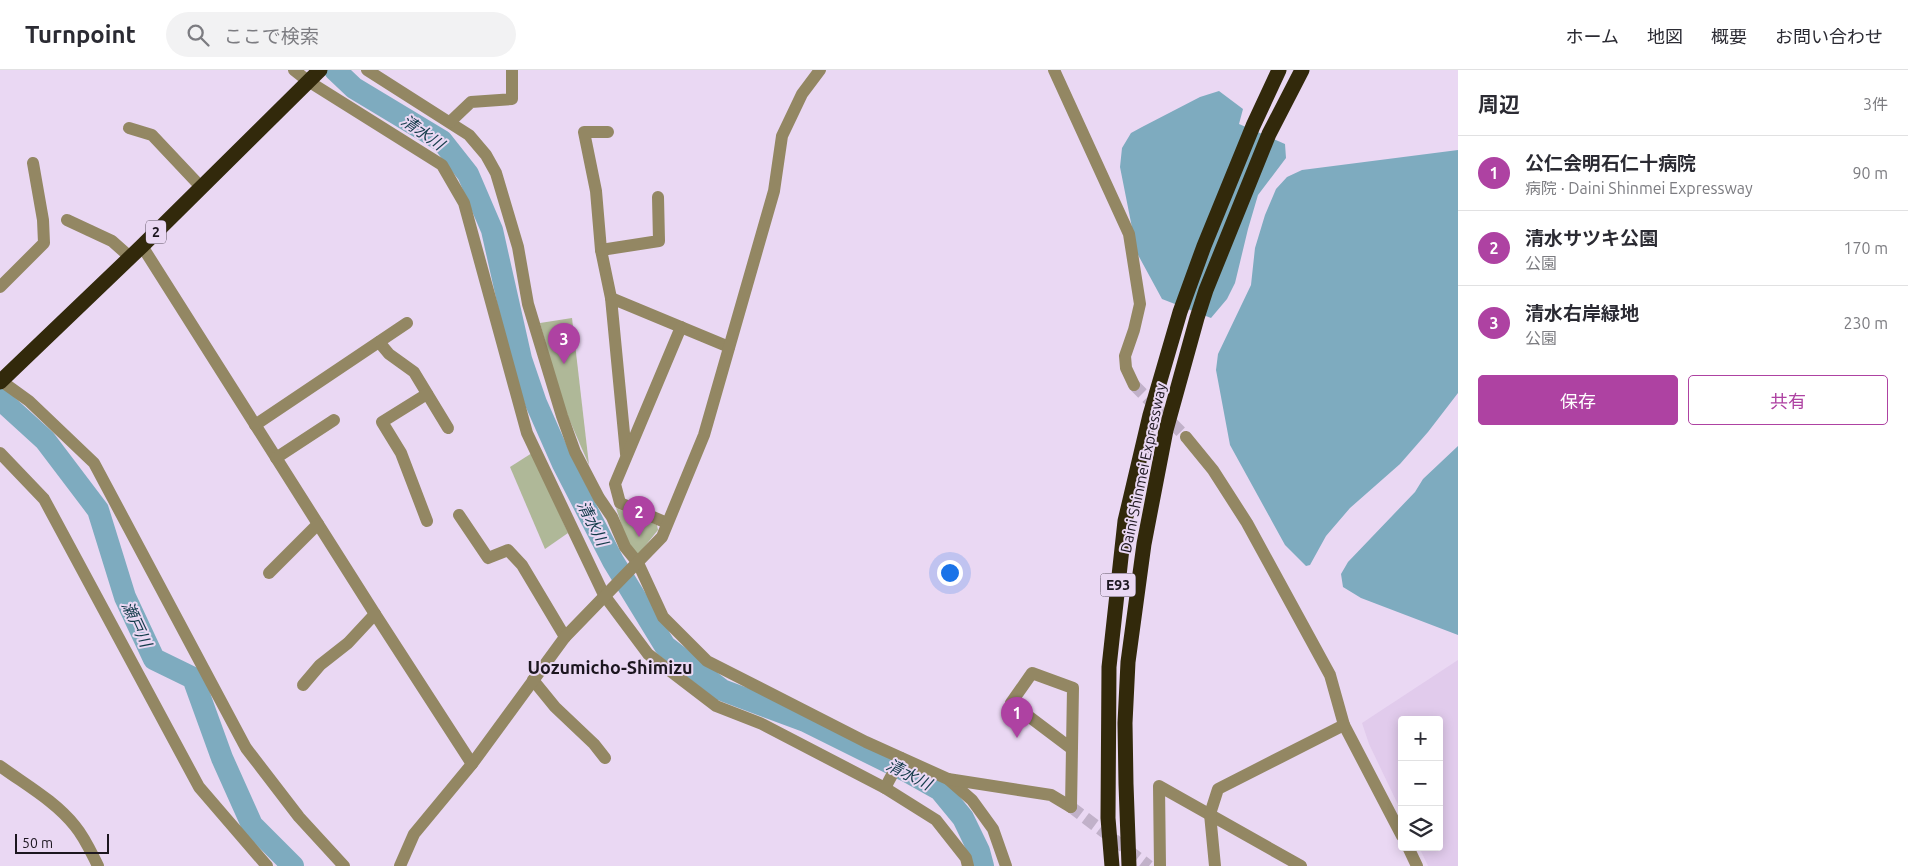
<!DOCTYPE html>
<html lang="ja">
<head>
<meta charset="utf-8">
<style>
  :root { --surface:#fff; --page:#f2f2f3; --text:#2b2b33; --muted:#7c7c81; --line:#e1e1e2; --accent:#ae42a2 }
  body { margin:0; font-family:Ubuntu,"Noto Sans JP",sans-serif; background:var(--page); color:var(--text) }
  .controls { position:absolute; right:15px; bottom:15px; display:grid; overflow:hidden; border-radius:5px; box-shadow:0 2px 12px #0003 }
  .controls button { width:45px; height:45px; display:grid; place-items:center; padding:0; border:0; border-bottom:1px solid var(--line); background:var(--surface); color:var(--text); font:25px sans-serif }
  .scale { position:absolute; left:15px; bottom:12px; width:94px; box-sizing:border-box; padding-left:5px; border:2px solid #1c161f; border-top:0; font-size:14px; line-height:18px; white-space:nowrap; color:#1c161f; -webkit-text-stroke:4px #ead8f3; paint-order:stroke }
  .you { position:absolute; left:949px; top:502px; width:18px; height:18px; margin:-12px; border:4px solid #fff; border-radius:50%; background:#1a73e8; box-shadow:0 0 0 8px #1a73e833 }
  .badge { display:grid; place-items:center; width:32px; height:32px; border-radius:50%; background:var(--accent); color:#fff; font-size:16px; font-weight:700 }
  .pin { position:absolute; translate:-50% -41px; filter:drop-shadow(0 1px 2px #0008) }
  .pin::after { content:''; position:absolute; top:26px; width:18px; height:15px; background:inherit; clip-path:polygon(0 0,100% 0,50% 100%) }
  .list { margin:0; padding:0; list-style:none }
  h2 { display:flex; justify-content:space-between; align-items:center; height:65px; margin:0; padding:0 20px; font-size:21px }
  h2 small { font-size:16px; font-weight:400; color:var(--muted) }
  .list li { display:grid; grid-template-columns:32px 1fr auto; gap:15px; align-items:center; box-sizing:border-box; height:75px; padding:0 20px; border-top:1px solid var(--line) }
  .list b { display:block; font-size:19px; white-space:nowrap }
  .list p { margin:0; font-size:16px; white-space:nowrap; color:var(--muted) }
  .list em { font-size:16px; font-style:normal; color:var(--muted) }
  .actions { display:flex; gap:10px; padding:15px 20px }
  .actions a { flex:1; padding:11px 0; border:1px solid var(--accent); border-radius:5px; text-align:center; font-size:18px; color:var(--accent) }
  .actions .main { background:var(--accent); color:#fff }
  .icon { flex:none; width:28px; height:28px; fill:none; stroke:currentColor; stroke-width:2; stroke-linecap:round; stroke-linejoin:round }
  .map { position:relative; flex:none; width:1458px; height:796px; overflow:hidden }
  header { display:flex; align-items:center; gap:30px; box-sizing:border-box; height:70px; padding:0 25px; background:var(--surface); border-bottom:1px solid var(--line) }
  header strong { font-size:24px }
  nav { display:flex; gap:28px; margin-inline-start:auto; font-size:18px }
  .search { width:350px; height:45px; background:var(--page); display:flex; align-items:center; gap:12px; box-sizing:border-box; padding:0 18px; border-radius:28px; color:var(--muted); font-size:19px }
  main { display:flex }
  aside { flex:1; background:var(--surface) }
  .map>svg:first-child { display:block }
  .built { fill:#e1cbec }
  .green { fill:#afb898 }
  .water { fill:#7eabbf }
  .lines { fill:none; stroke-linecap:round; stroke-linejoin:round }
  .river { stroke:#7eabbf; stroke-width:22 }
  .street-tunnel { stroke:#c1b1c9; stroke-width:12; stroke-dasharray:12 6; stroke-linecap:butt }
  .street { stroke:#938763; stroke-width:12 }
  .highway { stroke:#32290b; stroke-width:15 }
  .labels { text-anchor:middle; dominant-baseline:central; stroke-width:4; stroke-linejoin:round; paint-order:stroke }
  .shield { fill:#ead8f3; stroke:#5a505f; stroke-width:1 }
  .shield-label { font-size:14px; font-weight:bold; fill:#1c161f }
  .street-label { font-size:15px; fill:#1c161f; stroke:#ead8f3 }
  .water-label { font-size:16px; font-style:italic; fill:#133b4a; stroke:#ead8f3 }
  .quarter-label { font-size:18px; font-weight:bold; fill:#1c161f; stroke:#ead8f3 }
</style>
</head>
<body>
<header>
<strong>Turnpoint</strong>
<div class="search"><svg class="icon" aria-label="search" viewBox="0 0 24 24"><circle cx="10" cy="10" r="6"/><path d="M15 15l6 6"/></svg>ここで検索</div>
<nav><a>ホーム</a><a>地図</a><a>概要</a><a>お問い合わせ</a></nav>
</header>
<main>
<div class="map">
<svg width="1458" height="796" viewBox="0 0 1458 796">
  <rect width="100%" height="100%" fill="#ead8f3"/>
  <path class="built" d="M1458,590V796H1428L1419,777H1439V650H1402V743L1369,674L1362,653Z"/>
  <g class="green">
    <path d="M572,248L589,395L563,335L540,253Z"/>
    <path d="M532,383L568,463L545,479L510,397Z"/>
    <path d="M616,438L657,455L658,460L637,486L628,474Z"/>
  </g>
  <g class="water">
    <path d="M1219,21L1243,39L1239,54L1285,74L1286,88L1258,125L1248,159L1235,213L1227,229L1211,248L1162,229L1137,183L1120,97L1122,78L1131,63L1142,57L1200,27Z"/>
    <path d="M1458,80V323L1428,362L1400,394L1350,438L1326,466L1310,495L1306,496L1285,475L1230,375L1216,300L1218,284L1251,215L1255,178L1265,145L1276,119L1287,107L1302,100Z"/>
    <path d="M1458,376V565L1361,528L1343,517L1341,504L1348,492L1415,422L1423,409Z"/>
  </g>
  <g class="lines">
    <g class="river">
      <path d="M335,0L354,18L442,71L468,104L492,160L521,289L536,333L563,394L613,491L665,576L722,620L805,651L908,702L940,720L963,748L979,781L983,796"/>
      <path d="M0,329L45,370L98,440L125,527L154,589L193,608L222,688L252,755L293,796"/>
    </g>
    <g class="street-tunnel">
      <path d="M1134,315L1186,367"/>
      <path d="M1071,737L1149,796"/>
    </g>
    <g class="street">
      <path d="M294,0L308,11L442,95L464,133L527,363L604,525L648,584L716,636L762,654L885,718L936,750L966,788L968,796"/>
      <path d="M367,0L469,65L486,85L496,103L518,177L528,234L562,346L575,382L599,428L612,447L625,477L638,493L663,547L707,591L866,672L948,709L972,730L993,759L1006,796"/>
      <path d="M1054,0L1129,164L1140,234L1134,260L1125,286L1126,298L1134,315"/>
      <path d="M450,52L471,32L512,29V0"/>
      <path d="M129,58L152,65L201,117"/>
      <path d="M608,62H584L596,121L601,180L611,228"/>
      <path d="M67,150L112,171L130,187"/>
      <path d="M142,176L375,544L472,694"/>
      <path d="M601,180L659,171L658,127"/>
      <path d="M0,217L44,173L43,150L33,93"/>
      <path d="M379,272L389,284L414,302L448,358"/>
      <path d="M0,310L29,331L94,393L246,678L299,747L344,796"/>
      <path d="M255,355L407,253"/>
      <path d="M1186,367L1213,400L1247,453L1330,605L1344,655L1402,766"/>
      <path d="M0,383L44,429L199,717L267,796"/>
      <path d="M626,384L611,228L729,277"/>
      <path d="M276,388L334,350"/>
      <path d="M459,445L488,488L508,480L522,495L565,567"/>
      <path d="M427,451L401,383L382,352L427,324"/>
      <path d="M667,453L620,433L615,414L681,257"/>
      <path d="M269,503L318,454"/>
      <path d="M533,610L555,637L594,674L605,688"/>
      <path d="M303,615L320,595L348,573L375,544"/>
      <path d="M0,696C26,715 55,731 75,756C85,768 91,782 98,796"/>
      <path d="M948,709L1051,725L1071,737"/>
      <path d="M885,718L901,688"/>
      <path d="M1071,737L1073,618L1032,603L1011,633L1072,679"/>
      <path d="M1408,777L1417,796"/>
      <path d="M400,796L414,764L472,694L565,567L662,467L704,365L774,121L782,66L802,24L820,0"/>
      <path d="M1160,796L1159,716L1301,796"/>
      <path d="M1215,796L1210,744L1218,719L1344,655"/>
    </g>
    <g class="highway">
      <path d="M0,312L142,176L320,0"/>
      <path d="M1112,796L1108,748L1109,597L1125,451L1150,345L1180,242L1204,176L1253,56L1279,0"/>
      <path d="M1129,796L1126,714L1125,653L1128,592L1144,474L1166,360L1197,248L1206,220L1269,64L1302,0"/>
    </g>
  </g>
  <g class="labels">
    <g class="shield">
      <rect x="146" y="150.5" width="20" height="23" rx="4"/>
      <rect x="1100.5" y="503.5" width="35" height="23" rx="4"/>
    </g>
    <g class="shield-label">
      <text x="156" y="162">2</text>
      <text x="1118" y="515">E93</text>
    </g>
    <g class="street-label">
      <text transform="translate(1143 398) rotate(-78)">Daini Shinmei Expressway</text>
    </g>
    <g class="water-label">
      <text transform="translate(423 62) rotate(35)">清水川</text>
      <text transform="translate(593 453) rotate(63)">清水川</text>
      <text transform="translate(137 554) rotate(65)">瀬戸川</text>
      <text transform="translate(909 704) rotate(27)">清水川</text>
    </g>
    <g class="quarter-label">
      <text x="610" y="597">Uozumicho-Shimizu</text>
    </g>
  </g>
</svg>
<div class="controls">
<button>+</button>
<button>−</button>
<button><svg class="icon" aria-label="layers" viewBox="0 0 24 24"><path d="M12 4l9 5-9 5-9-5zM3 14l9 5 9-5"/></svg></button>
</div>
<div class="scale">50 m</div>
<div class="you"></div>
<div class="pin badge" style="left:1017px;top:668px">1</div>
<div class="pin badge" style="left:639px;top:467px">2</div>
<div class="pin badge" style="left:564px;top:294px">3</div>
</div>
<aside>
<h2>周辺<small>3件</small></h2>
<ul class="list">
<li><span class="badge">1</span><div><b>公仁会明石仁十病院</b><p>病院 · Daini Shinmei Expressway</p></div><em>90 m</em></li>
<li><span class="badge">2</span><div><b>清水サツキ公園</b><p>公園</p></div><em>170 m</em></li>
<li><span class="badge">3</span><div><b>清水右岸緑地</b><p>公園</p></div><em>230 m</em></li>
</ul>
<div class="actions"><a class="main">保存</a><a>共有</a></div>
</aside>
</main>
</body>
</html>
